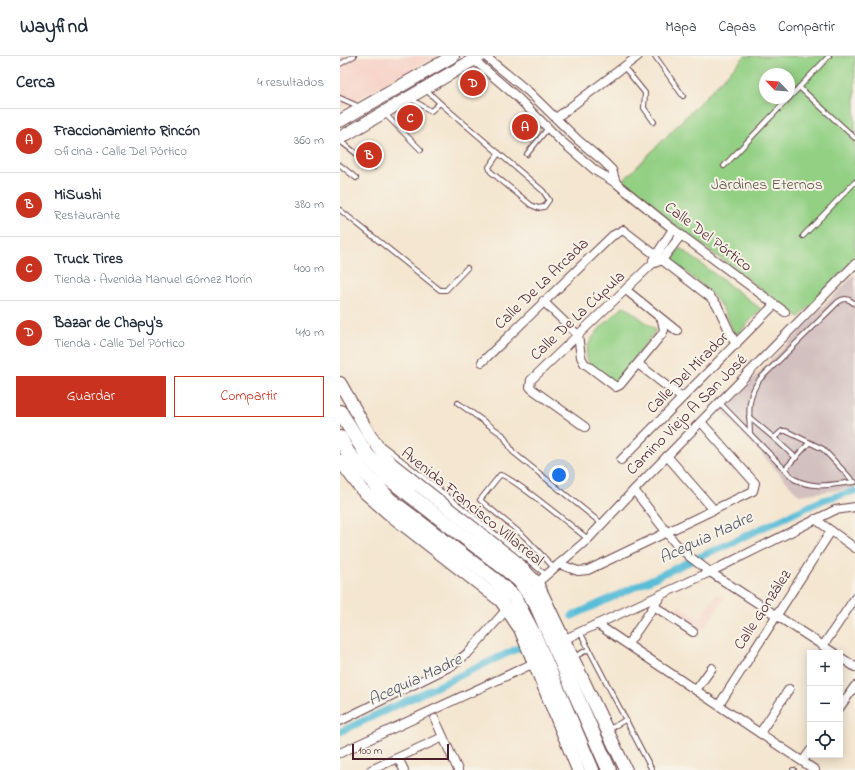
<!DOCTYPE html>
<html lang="es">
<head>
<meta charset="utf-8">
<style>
  :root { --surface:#fff; --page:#f2f2f3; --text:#1f2937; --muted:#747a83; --line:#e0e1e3; --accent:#c8321e }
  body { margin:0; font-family:"Indie Flower",sans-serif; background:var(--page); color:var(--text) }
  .controls { position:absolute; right:12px; bottom:12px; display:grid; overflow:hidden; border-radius:0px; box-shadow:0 2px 10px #0003 }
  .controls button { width:36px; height:36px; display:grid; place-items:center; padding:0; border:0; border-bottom:1px solid var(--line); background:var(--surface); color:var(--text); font:20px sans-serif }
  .compass { position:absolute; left:419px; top:12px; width:36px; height:36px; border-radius:50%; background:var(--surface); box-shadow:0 2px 10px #0003; rotate:295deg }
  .scale { position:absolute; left:12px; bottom:10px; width:97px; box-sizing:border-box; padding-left:4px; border:2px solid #4a1f2b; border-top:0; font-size:11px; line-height:14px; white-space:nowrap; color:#4a1f2b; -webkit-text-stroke:3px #f7f3e8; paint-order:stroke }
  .you { position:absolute; left:219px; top:419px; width:14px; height:14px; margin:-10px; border:3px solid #fff; border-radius:50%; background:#1a73e8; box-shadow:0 0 0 6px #1a73e833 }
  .badge { display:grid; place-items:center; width:26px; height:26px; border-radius:50%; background:var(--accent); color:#fff; font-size:13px; font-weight:700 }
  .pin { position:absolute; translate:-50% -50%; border:2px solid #fff; box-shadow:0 1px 4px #0006 }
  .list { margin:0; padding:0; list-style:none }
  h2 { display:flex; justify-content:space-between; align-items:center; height:52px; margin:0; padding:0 16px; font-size:17px }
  h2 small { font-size:13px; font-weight:400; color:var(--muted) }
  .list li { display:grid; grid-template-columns:26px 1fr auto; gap:12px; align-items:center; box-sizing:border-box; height:64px; padding:0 16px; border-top:1px solid var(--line) }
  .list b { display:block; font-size:15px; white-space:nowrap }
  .list p { margin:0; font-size:13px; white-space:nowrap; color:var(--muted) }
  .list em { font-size:13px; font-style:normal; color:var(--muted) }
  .actions { display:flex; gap:8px; padding:12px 16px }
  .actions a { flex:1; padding:9px 0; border:1px solid var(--accent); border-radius:0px; text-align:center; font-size:14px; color:var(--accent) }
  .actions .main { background:var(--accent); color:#fff }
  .icon { flex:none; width:22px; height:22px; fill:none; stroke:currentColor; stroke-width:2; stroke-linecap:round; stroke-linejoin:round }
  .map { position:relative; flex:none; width:515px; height:714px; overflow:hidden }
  header { display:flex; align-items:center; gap:24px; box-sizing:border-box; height:56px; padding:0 20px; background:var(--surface); border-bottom:1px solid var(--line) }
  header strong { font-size:19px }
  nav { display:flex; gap:22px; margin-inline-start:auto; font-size:14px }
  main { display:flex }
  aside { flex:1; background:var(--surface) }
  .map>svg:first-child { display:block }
  .built { fill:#f7d1c6 }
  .industrial { fill:#d2bfbf }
  .green { fill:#93d084; stroke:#6e7858; fill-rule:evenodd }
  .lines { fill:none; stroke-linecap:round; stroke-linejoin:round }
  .canal { stroke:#5abdd8; stroke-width:7 }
  .lane-casing { stroke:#643d44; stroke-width:6 }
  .street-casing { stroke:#643d44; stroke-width:10 }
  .primary-casing { stroke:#643d44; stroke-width:14 }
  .highway-casing { stroke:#643d44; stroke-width:16 }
  .lane { stroke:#fff; stroke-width:4 }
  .street { stroke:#fff; stroke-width:8 }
  .primary { stroke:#fff; stroke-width:12 }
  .highway { stroke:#fff; stroke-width:14 }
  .labels { text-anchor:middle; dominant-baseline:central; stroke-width:4; stroke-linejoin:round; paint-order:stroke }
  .park-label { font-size:16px; fill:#605446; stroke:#f7f3e8 }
  .street-label { font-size:16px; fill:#4a1f2b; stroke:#f7f3e8 }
  .water-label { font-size:17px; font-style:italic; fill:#505668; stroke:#f7f3e8 }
</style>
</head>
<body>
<header>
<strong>Wayfind</strong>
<nav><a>Mapa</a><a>Capas</a><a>Compartir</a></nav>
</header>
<main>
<aside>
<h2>Cerca<small>4 resultados</small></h2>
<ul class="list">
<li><span class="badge">A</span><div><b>Fraccionamiento Rincón</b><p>Oficina · Calle Del Pórtico</p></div><em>360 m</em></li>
<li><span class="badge">B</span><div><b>MiSushi</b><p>Restaurante</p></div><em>380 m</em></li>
<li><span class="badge">C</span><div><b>Truck Tires</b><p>Tienda · Avenida Manuel Gómez Morín</p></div><em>400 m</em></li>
<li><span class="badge">D</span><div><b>Bazar de Chapy's</b><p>Tienda · Calle Del Pórtico</p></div><em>410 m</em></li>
</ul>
<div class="actions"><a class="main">Guardar</a><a>Compartir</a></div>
</aside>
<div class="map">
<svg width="515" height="714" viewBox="0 0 515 714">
  <rect width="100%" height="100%" fill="#f7f3e8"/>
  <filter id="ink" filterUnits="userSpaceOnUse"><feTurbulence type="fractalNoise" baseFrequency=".025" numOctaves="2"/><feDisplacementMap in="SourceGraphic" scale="8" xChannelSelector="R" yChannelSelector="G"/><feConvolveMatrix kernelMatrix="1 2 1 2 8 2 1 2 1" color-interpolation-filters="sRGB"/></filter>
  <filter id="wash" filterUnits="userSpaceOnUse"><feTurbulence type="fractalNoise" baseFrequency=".012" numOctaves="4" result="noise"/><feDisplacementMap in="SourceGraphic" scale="16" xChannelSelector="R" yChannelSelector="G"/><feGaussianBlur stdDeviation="0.9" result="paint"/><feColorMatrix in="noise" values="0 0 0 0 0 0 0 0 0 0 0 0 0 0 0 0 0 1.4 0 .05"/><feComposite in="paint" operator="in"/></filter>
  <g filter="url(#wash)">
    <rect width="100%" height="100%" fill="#f4e6d0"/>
    <g class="built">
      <path d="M0,0H98L0,52Z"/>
      <path d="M377,538L385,541L363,574L334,555L338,549L360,562Z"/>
    </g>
    <path class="industrial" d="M515,218V432L459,439L382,355Z"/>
    <g class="green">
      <path d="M405,0H515V202L459,261L280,128ZM425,18H449V42H425Z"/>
      <path d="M340,192L421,253L398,278L393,275C380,238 361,228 331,205Z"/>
      <path d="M284,250L316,274L275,328C268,323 258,318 252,312C233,289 269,265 284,250Z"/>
    </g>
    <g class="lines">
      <g class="canal">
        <path d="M232,560L483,444L515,435"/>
        <path d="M0,676L185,589"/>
      </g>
    </g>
  </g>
  <g filter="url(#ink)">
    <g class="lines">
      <defs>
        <g id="lane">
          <path d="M315,0L343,40"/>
          <path d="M0,8L14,0"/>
          <path d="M284,11L305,37L304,52L314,66"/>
          <path d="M459,31L515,82"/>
          <path d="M0,42L20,51"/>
          <path d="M449,42L489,0"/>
          <path d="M71,43L91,55L100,47L85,33"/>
          <path d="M100,47L203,135L209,144L204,151L198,152L191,149L151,116L149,111L159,97"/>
          <path d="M44,57L81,94"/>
          <path d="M0,85L34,111"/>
          <path d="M187,98L208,72"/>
          <path d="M0,109L16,122"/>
          <path d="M384,110L449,42"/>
          <path d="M0,154L100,234H106L127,212"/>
          <path d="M463,180L515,126"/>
          <path d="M118,347L163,379L173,396L262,468"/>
          <path d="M380,347L454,423C475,434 493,428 515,426"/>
          <path d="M409,361L434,382"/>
          <path d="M410,377C409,356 407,340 420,323L498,246C505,241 509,243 515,248"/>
          <path d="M41,388L177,495L206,519"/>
          <path d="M456,402L434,382L442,375H446L483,393L514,426"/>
          <path d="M445,413L469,387"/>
          <path d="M214,512L185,481L140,444L160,419C169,418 235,473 248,483"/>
          <path d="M240,576L312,714"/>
          <path d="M234,601L249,593"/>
          <path d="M268,674L285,664"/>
          <path d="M453,714H454"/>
        </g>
        <g id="street">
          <path d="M145,0L189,36L238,84L264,106L272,114L276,127"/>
          <path d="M134,4L177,41L220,84L256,115L276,127L333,173L445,256"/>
          <path d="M216,62L298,0"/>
          <path d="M313,204L333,173"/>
          <path d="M286,234L337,275"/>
          <path d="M203,245L238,279L241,301L244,307L276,331L280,329L322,278L324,274L322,264"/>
          <path d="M142,306L272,180L283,174L370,241L377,249L396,289"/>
          <path d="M298,308L342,342"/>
          <path d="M245,371L192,333L190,331L191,324L312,208L322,204L341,179"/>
          <path d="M327,400L374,454"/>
          <path d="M281,404L434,249"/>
          <path d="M294,434L335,487L350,501L370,516L494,597"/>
          <path d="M475,463L515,492"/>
          <path d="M219,508L238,515L248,514L413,435L415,427L361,366"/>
          <path d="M197,527L248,483L294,434L515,208"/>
          <path d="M314,550L353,576"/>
          <path d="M257,568L475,714"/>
          <path d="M225,583L370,516L495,454L515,451"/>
          <path d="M288,588L322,538"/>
          <path d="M483,590L515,542"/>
          <path d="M500,601L515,611"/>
          <path d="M356,634L372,612"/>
          <path d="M379,649L491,475"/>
          <path d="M500,651L515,630"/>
          <path d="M95,663L118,714"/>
          <path d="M0,665L113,609L129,596L167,553"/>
          <path d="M420,677L449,633"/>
          <path d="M0,697L194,607"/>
          <path d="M58,702L64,714"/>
          <path d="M463,705L470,695"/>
          <path d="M31,714L103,681"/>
        </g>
        <g id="primary">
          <path d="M0,65L113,0"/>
          <path d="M0,82L140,0"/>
          <path d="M0,327L29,378L48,405L174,504L197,527L286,714"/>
          <path d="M0,405L22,434L48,457L161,545L180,573L238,714"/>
        </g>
        <g id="highway">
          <path d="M0,356L27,399L48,422L167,514L179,524L195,546L269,714"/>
          <path d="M0,382L8,397L23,415L50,444L155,524L174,541L194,579L252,714"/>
          <path d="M48,405L57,417L70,430"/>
        </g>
      </defs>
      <use href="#lane" class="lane-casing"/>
      <use href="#street" class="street-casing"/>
      <use href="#primary" class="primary-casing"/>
      <use href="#highway" class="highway-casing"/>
      <use href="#lane" class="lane"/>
      <use href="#street" class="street"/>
      <use href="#primary" class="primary"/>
      <use href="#highway" class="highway"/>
    </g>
  </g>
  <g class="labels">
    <g class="park-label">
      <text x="427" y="129">Jardines Eternos</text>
    </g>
    <g class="street-label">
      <text transform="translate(368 181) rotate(37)">Calle Del Pórtico</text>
      <text transform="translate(202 228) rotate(-44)">Calle De La Arcada</text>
      <text transform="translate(238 260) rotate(-43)">Calle De La Cúpula</text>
      <text transform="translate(348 317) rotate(-45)">Calle Del Mirador</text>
      <text transform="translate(347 359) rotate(-45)">Camino Viejo A San José</text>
      <text transform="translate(132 451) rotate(39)">Avenida Francisco Villarreal</text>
      <text transform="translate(423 554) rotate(-57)">Calle González</text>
    </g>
    <g class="water-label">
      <text transform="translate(366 482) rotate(-25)">Acequia Madre</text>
      <text transform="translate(75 624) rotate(-25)">Acequia Madre</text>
    </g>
  </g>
</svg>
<div class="controls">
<button>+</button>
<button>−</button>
<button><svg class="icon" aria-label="locate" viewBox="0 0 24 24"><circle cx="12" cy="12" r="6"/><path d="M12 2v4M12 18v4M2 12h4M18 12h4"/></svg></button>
</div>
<svg class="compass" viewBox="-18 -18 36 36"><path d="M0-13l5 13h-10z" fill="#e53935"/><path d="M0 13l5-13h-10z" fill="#747a83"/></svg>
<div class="scale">100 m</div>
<div class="you"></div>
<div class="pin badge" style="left:185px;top:71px">A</div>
<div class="pin badge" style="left:29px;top:99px">B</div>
<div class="pin badge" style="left:70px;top:62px">C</div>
<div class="pin badge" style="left:133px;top:27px">D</div>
</div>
</main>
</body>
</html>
